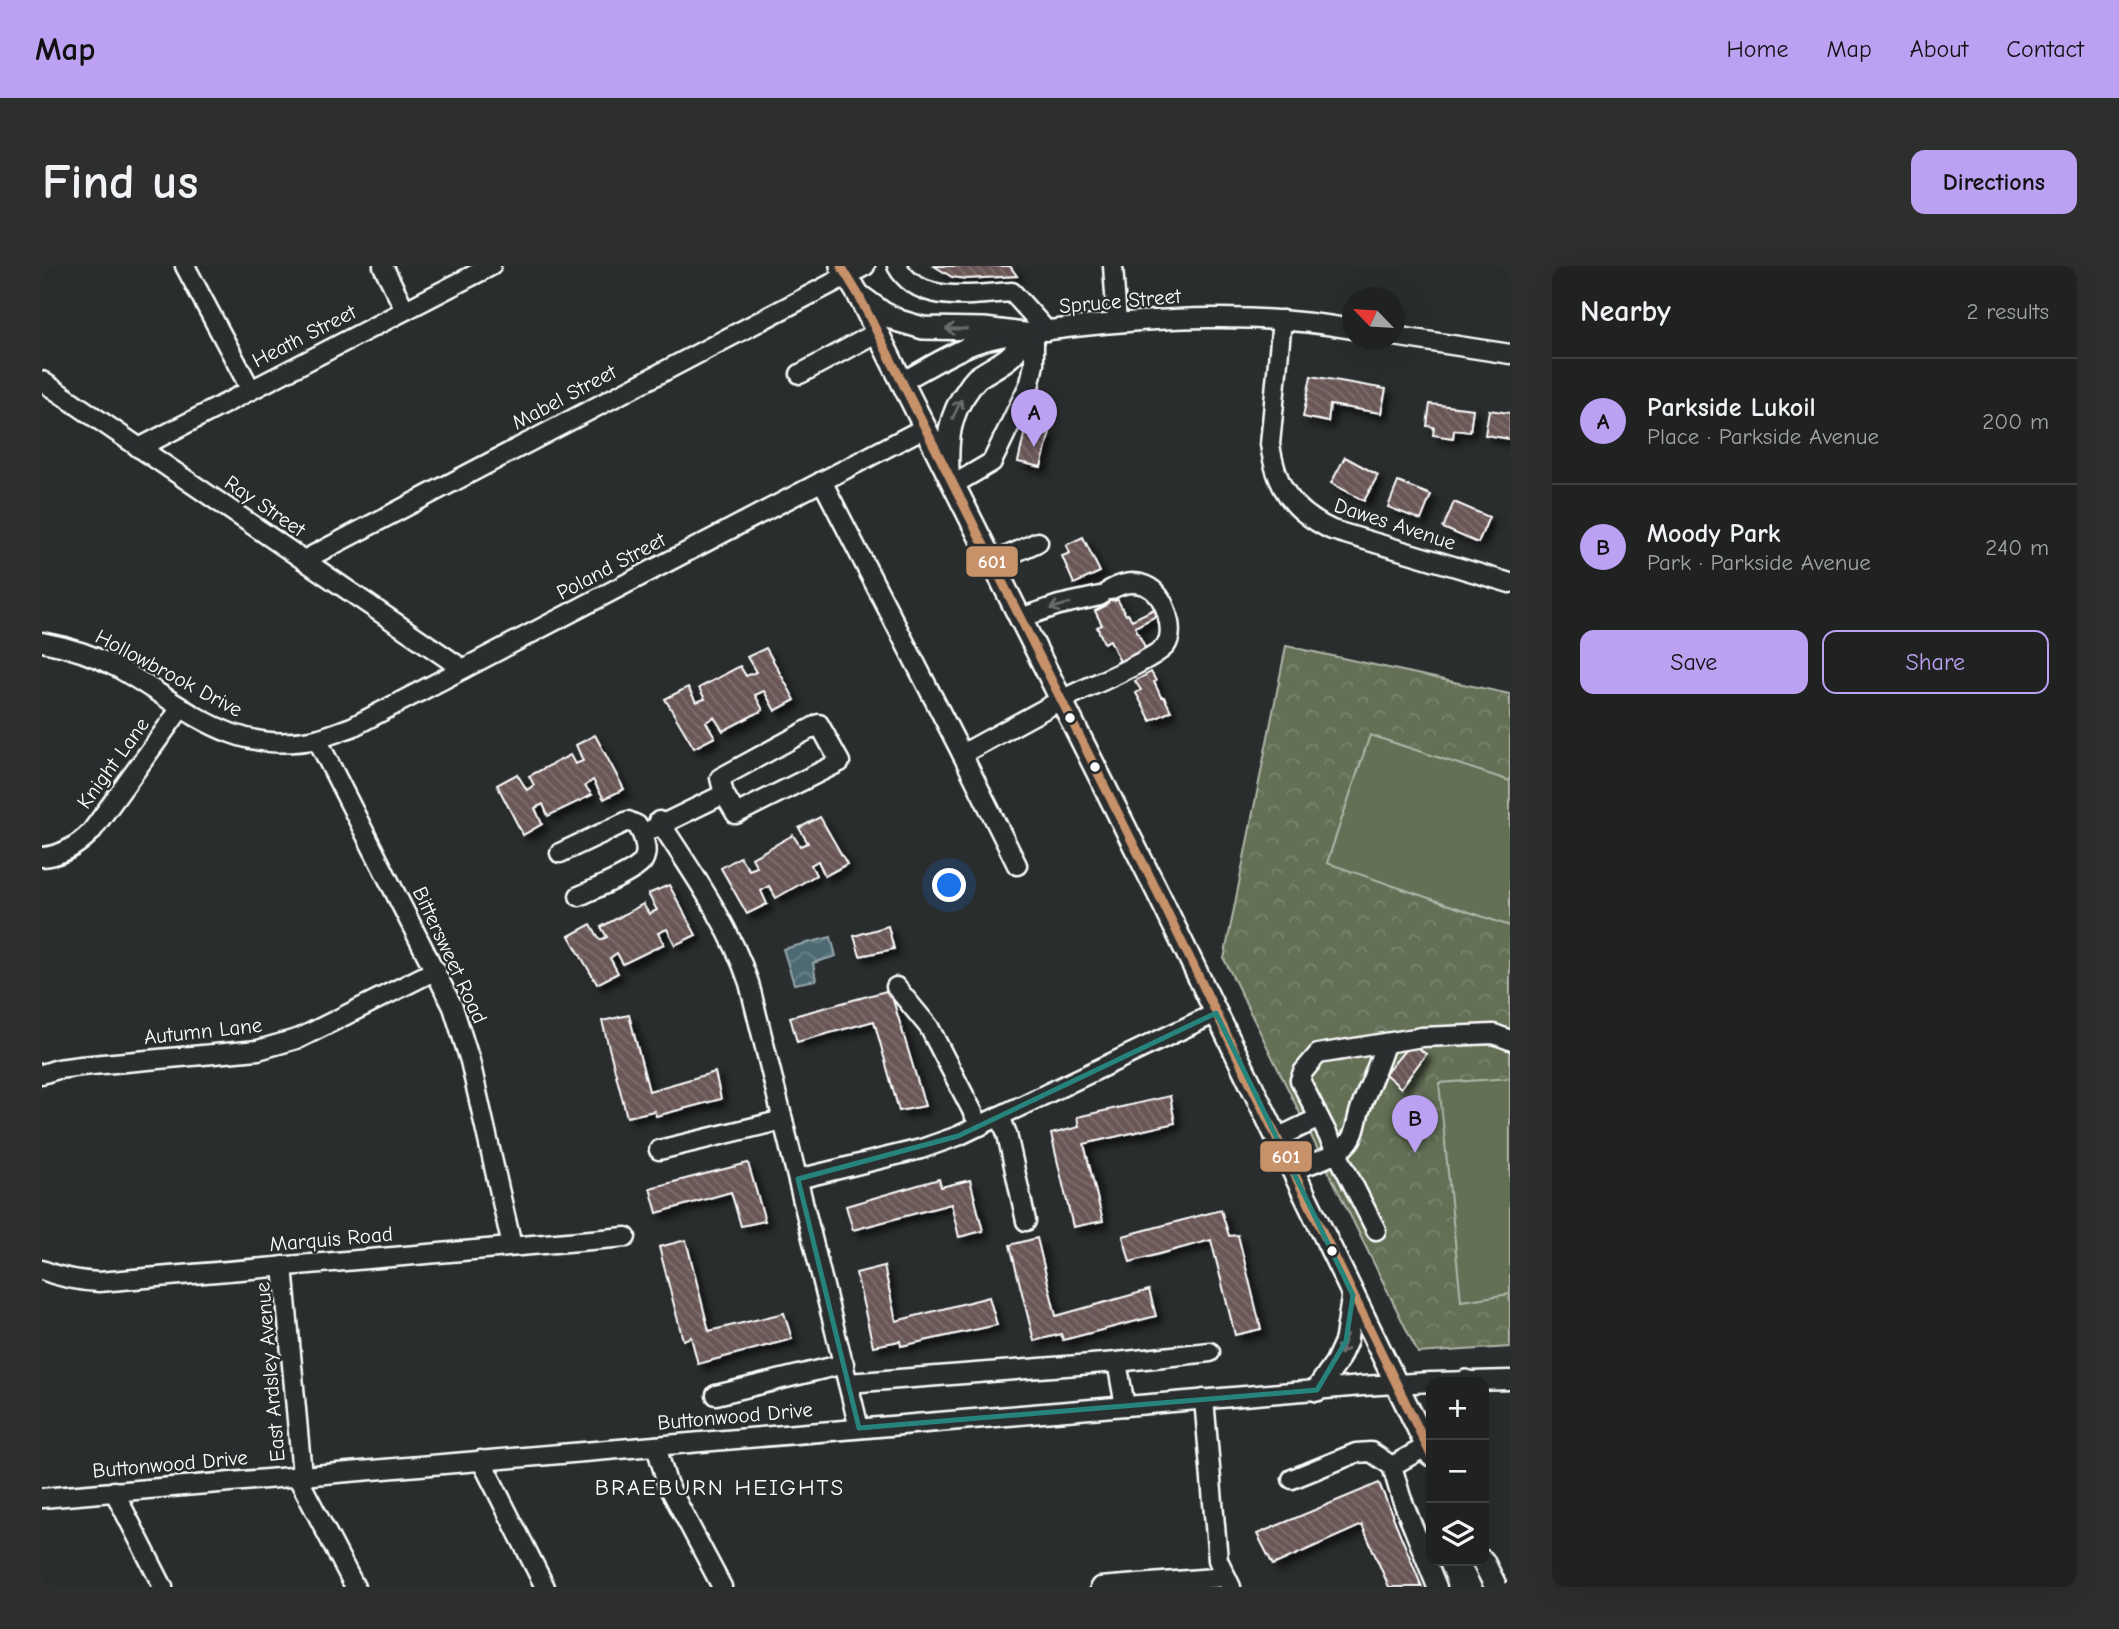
<!DOCTYPE html>
<html lang="en">
<head>
<meta charset="utf-8">
<style>
  :root { --surface:#202222; --page:#2d2f2f; --text:#f1f3f6; --muted:#a2a4a5; --line:#3d3f40; --accent:#bca0f2 }
  body { margin:0; font-family:"Comic Neue",sans-serif; background:var(--page); color:var(--text) }
  .controls { position:absolute; right:21px; bottom:21px; display:grid; overflow:hidden; border-radius:14px; box-shadow:0 7px 28px #0002 }
  .controls button { width:63px; height:63px; display:grid; place-items:center; padding:0; border:0; border-bottom:2px solid var(--line); background:var(--surface); color:var(--text); font:35px sans-serif }
  .compass { position:absolute; left:1300px; top:21px; width:63px; height:63px; border-radius:50%; background:var(--surface); box-shadow:0 7px 28px #0002; rotate:295deg }
  .you { position:absolute; left:908px; top:620px; width:24px; height:24px; margin:-18px; border:5px solid #fff; border-radius:50%; background:#1a73e8; box-shadow:0 0 0 10px #1a73e833 }
  .badge { display:grid; place-items:center; width:46px; height:46px; border-radius:50%; background:var(--accent); color:#111; font-size:23px; font-weight:700 }
  .pin { position:absolute; translate:-50% -58px; filter:drop-shadow(0 2px 4px #0008) }
  .pin::after { content:''; position:absolute; top:37px; width:24px; height:21px; background:inherit; clip-path:polygon(0 0,100% 0,50% 100%) }
  .list { margin:0; padding:0; list-style:none }
  h2 { display:flex; justify-content:space-between; align-items:center; height:91px; margin:0; padding:0 28px; font-size:30px }
  h2 small { font-size:23px; font-weight:400; color:var(--muted) }
  .list li { display:grid; grid-template-columns:46px 1fr auto; gap:21px; align-items:center; box-sizing:border-box; height:126px; padding:0 28px; border-top:2px solid var(--line) }
  .list b { display:block; font-size:26px; white-space:nowrap }
  .list p { margin:0; font-size:23px; white-space:nowrap; color:var(--muted) }
  .list em { font-size:23px; font-style:normal; color:var(--muted) }
  .actions { display:flex; gap:14px; padding:21px 28px }
  .actions a { flex:1; padding:16px 0; border:2px solid var(--accent); border-radius:14px; text-align:center; font-size:24px; color:var(--accent) }
  .actions .main { background:var(--accent); color:#111 }
  .icon { flex:none; width:38px; height:38px; fill:none; stroke:currentColor; stroke-width:2; stroke-linecap:round; stroke-linejoin:round }
  .map { position:relative; flex:none; width:1468px; height:1321px; overflow:hidden; border-radius:14px }
  header { display:flex; align-items:center; gap:42px; box-sizing:border-box; height:98px; padding:0 35px; background:var(--accent); color:#111 }
  header strong { font-size:33px }
  nav { display:flex; gap:38px; margin-inline-start:auto; font-size:24px }
  .intro { display:flex; align-items:center; justify-content:space-between; box-sizing:border-box; height:168px; padding:0 42px }
  h1 { margin:0; font-size:49px }
  .button { padding:18px 32px; border-radius:14px; background:var(--accent); color:#111; font-size:24px; font-weight:700 }
  main { display:flex; gap:42px; padding:0 42px }
  aside { flex:1; background:var(--surface); border-radius:14px; box-shadow:0 7px 28px #0002 }
  .map>svg:first-child { display:block }
  .park { fill:url(#park-crowns); stroke:#b1b7aa; stroke-width:2 }
  .pitch { fill:#636f56; stroke:#b1b7aa; stroke-width:2 }
  .water { fill:url(#water-waves); stroke:#95a6ab; stroke-width:2 }
  .building { fill:url(#building-back-hatch); stroke:#fff; stroke-width:2; filter:url(#shadow) }
  .lines { fill:none; stroke-linecap:round; stroke-linejoin:round }
  .minor-casing { stroke:#fff; stroke-width:23 }
  .major-casing { stroke:#fff; stroke-width:26 }
  .minor { stroke:#2a2d2e; stroke-width:18 }
  .major { stroke:#2a2d2e; stroke-width:21 }
  .bus-1-casing { stroke:#2a2d2e; stroke-width:14 }
  .bus-1 { stroke:#c7916a; stroke-width:9 }
  .oneway { stroke:#6a6c6d }
  .marked { fill:none; stroke:#27847c; stroke-width:5; stroke-linejoin:round }
  .bus-dot { fill:#fff; stroke:#2a2d2e; stroke-width:2.5 }
  .labels { text-anchor:middle; dominant-baseline:central; stroke-width:5; stroke-linejoin:round; paint-order:stroke }
  .street-label { font-size:21px; fill:#fff; stroke:#2a2d2e }
  .neighbourhood-label { font-size:23px; letter-spacing:2px; fill:#fff; stroke:#2a2d2e }
  .line-badge { stroke:#2a2d2e; stroke-width:2.5 }
  .badge-label { font-size:19px; text-anchor:middle; font-weight:bold; fill:#fff }
</style>
</head>
<body>
<header>
<strong>Map</strong>
<nav><a>Home</a><a>Map</a><a>About</a><a>Contact</a></nav>
</header>
<div class="intro"><h1>Find us</h1><a class="button">Directions</a></div>
<main>
<div class="map">
<svg width="1468" height="1321" viewBox="0 0 1468 1321">
  <defs>
    <pattern id="park-crowns" width="20" height="18" patternUnits="userSpaceOnUse" patternTransform="scale(1.75)"><rect width="20" height="18" fill="#636f56"/><path d="M2 6a3 3 0 1 1 6 0M12 15a3 3 0 1 1 6 0" fill="none" stroke="#7a856f"/></pattern>
    <pattern id="water-waves" width="16" height="10" patternUnits="userSpaceOnUse" patternTransform="scale(1.75)"><rect width="16" height="10" fill="#4e6a73"/><path d="M0 5q4-4 8 0t8 0" fill="none" stroke="#698088"/></pattern>
    <pattern id="building-back-hatch" width="6" height="6" patternUnits="userSpaceOnUse" patternTransform="scale(1.75)"><rect width="6" height="6" fill="#695756"/><path d="M-1 5l2 2M0 0l6 6M5-1l2 2" fill="none" stroke="#80706f"/></pattern>
    <filter id="shadow"><feDropShadow dx="6" dy="6" stdDeviation="3.5" flood-color="#0009"/></filter>
  </defs>
  <rect width="100%" height="100%" fill="#2a2d2e"/>
  <filter id="ink" filterUnits="userSpaceOnUse"><feTurbulence type="fractalNoise" baseFrequency=".0143" numOctaves="2"/><feDisplacementMap in="SourceGraphic" scale="14" xChannelSelector="R" yChannelSelector="G"/><feConvolveMatrix kernelMatrix="1 2 1 2 8 2 1 2 1" color-interpolation-filters="sRGB"/></filter>
  <g filter="url(#ink)">
    <path class="park" d="M1244,380L1468,428V1081L1376,1087L1182,693Z"/>
    <g class="pitch">
      <path d="M1328,469L1468,515V660L1285,597Z"/>
      <path d="M1468,812V1028L1419,1035L1397,817Z"/>
    </g>
    <path class="water" d="M789,671L794,690L771,697L774,714L752,718L741,683Z"/>
    <g class="building">
      <path d="M892,0H968L975,10L924,13L910,11Z"/>
      <path d="M1269,110L1344,123L1339,147L1288,139L1286,156L1261,151Z"/>
      <path d="M1388,138L1431,143L1428,166L1412,164L1411,172L1391,169L1392,161L1385,160Z"/>
      <path d="M1447,144L1468,147V173L1443,169Z"/>
      <path d="M984,160L1008,166L999,201L976,196Z"/>
      <path d="M1303,191L1336,209L1322,235L1289,217Z"/>
      <path d="M1356,216L1389,229L1379,254L1346,241Z"/>
      <path d="M1412,236L1447,251L1436,277L1401,262Z"/>
      <path d="M1041,271L1058,306L1032,318L1020,290L1028,287L1024,279Z"/>
      <path d="M1065,319L1073,335L1075,333L1084,349L1086,348L1090,354L1116,341L1120,347L1093,361L1104,383L1078,396L1068,374L1062,377L1055,361L1060,359L1053,345L1063,340L1056,324Z"/>
      <path d="M724,382L753,434L733,445L722,425L713,429L721,444L681,465L672,451L664,456L673,471L652,482L623,433L646,421L654,436L663,433L657,422L698,400L704,410L714,406L705,391Z"/>
      <path d="M1109,406L1114,415L1112,416L1119,431H1122L1129,445L1109,455L1094,427L1099,424L1093,415Z"/>
      <path d="M553,469L582,523L562,533L551,514L543,520L550,529L506,550L501,538L493,542L500,558L481,569L455,519L475,508L485,524L492,519L487,510L528,489L533,498L541,495L534,479Z"/>
      <path d="M778,551L805,598L783,610L776,595L769,599L774,609L734,632L727,620L719,625L725,638L705,648L679,602L698,591L707,604L715,601L710,592L751,569L758,580L766,577L757,562Z"/>
      <path d="M627,619L654,669L633,679L625,663L616,667L622,678L581,698L575,687L568,692L576,707L555,718L527,670L549,658L558,674L565,671L559,661L601,638L607,648L615,644L606,628Z"/>
      <path d="M846,660L852,683L818,690L812,670Z"/>
      <path d="M848,724L883,840L857,845L832,755L755,776L748,751Z"/>
      <path d="M587,749L607,825L673,806L679,833L614,850L612,845L585,851L560,755Z"/>
      <path d="M1369,777L1384,788L1359,822L1343,808Z"/>
      <path d="M1128,830L1133,857L1042,878L1061,955L1031,961L1009,868L1037,861L1035,851Z"/>
      <path d="M706,897L723,955L699,960L689,926L615,947L608,922Z"/>
      <path d="M897,913L899,921L928,914L941,965L917,971L909,938L811,964L804,940Z"/>
      <path d="M1179,944L1187,970L1196,969L1219,1063L1193,1069L1169,974L1088,996L1081,970Z"/>
      <path d="M995,972L1014,1050L1107,1024L1114,1050L1021,1074L1019,1068L992,1075L968,979Z"/>
      <path d="M644,974L667,1065L742,1047L750,1073L656,1098L649,1071L641,1074L617,981Z"/>
      <path d="M842,1000L854,1055L947,1031L955,1059L859,1080L858,1075L831,1080L814,1007Z"/>
      <path d="M1337,1217L1380,1321H1347L1320,1259L1231,1299L1215,1268Z"/>
    </g>
    <g class="lines">
      <defs>
        <g id="minor">
          <path d="M143,0L209,124"/>
          <path d="M341,0L363,44"/>
          <path d="M855,0C877,40 932,28 970,26L1005,65"/>
          <path d="M1071,0L1075,56"/>
          <path d="M1240,54L1228,178C1234,221 1250,245 1290,264L1468,317"/>
          <path d="M1352,70L1468,88"/>
          <path d="M758,108L834,67"/>
          <path d="M0,115L421,403"/>
          <path d="M859,116C882,104 905,89 930,79C959,68 993,66 1024,62C1120,51 1215,46 1310,63"/>
          <path d="M97,182L449,0"/>
          <path d="M780,215L920,488C953,470 986,452 1019,434C1040,423 1113,394 1124,379C1130,370 1128,358 1125,348C1117,319 1094,309 1068,324"/>
          <path d="M911,219L950,196L988,117L992,98V67"/>
          <path d="M262,294L823,0"/>
          <path d="M950,297L996,276"/>
          <path d="M978,352L1017,339L1058,330"/>
          <path d="M0,376C27,381 52,389 76,402C142,439 190,491 274,473C286,470 298,465 310,461L882,162"/>
          <path d="M275,473L411,741L428,795L470,980"/>
          <path d="M920,488L975,599"/>
          <path d="M617,555C651,607 687,658 707,717L817,1162"/>
          <path d="M518,587L586,555L595,559L600,568L682,528L678,512L777,458L798,496L694,548L682,528"/>
          <path d="M0,591C20,590 35,580 49,566L139,442"/>
          <path d="M537,630C550,624 594,606 601,595C606,586 603,577 600,568"/>
          <path d="M854,721L887,761L938,860"/>
          <path d="M0,808L16,803L39,800L216,784L258,772L394,704"/>
          <path d="M958,850L965,868L984,955"/>
          <path d="M1235,872L1277,852"/>
          <path d="M617,884L741,854"/>
          <path d="M1251,904C1267,898 1291,892 1304,879C1314,870 1314,856 1318,844C1326,822 1336,801 1343,778"/>
          <path d="M756,913L879,883L916,870L1174,747"/>
          <path d="M1334,964L1258,814L1261,806L1276,788L1380,771L1452,768L1468,774"/>
          <path d="M241,1000L260,1209"/>
          <path d="M0,1004C19,1012 37,1015 57,1016L584,971"/>
          <path d="M1075,1096L1168,1086"/>
          <path d="M1392,1116L1468,1114"/>
          <path d="M806,1117L1075,1096L1083,1140"/>
          <path d="M674,1129L802,1098"/>
          <path d="M1162,1133L1176,1294L1189,1321"/>
          <path d="M614,1180L625,1217L680,1321"/>
          <path d="M439,1194L503,1321"/>
          <path d="M1350,1200L1359,1231L1395,1321"/>
          <path d="M255,1210L313,1321"/>
          <path d="M1250,1213L1314,1187L1329,1186L1350,1200L1385,1180"/>
          <path d="M72,1225L121,1321"/>
          <path d="M0,1232L1320,1120L1389,1116"/>
          <path d="M1058,1321L1184,1311"/>
        </g>
        <g id="major">
          <path d="M799,0L816,28L1116,627L1389,1189"/>
          <path d="M818,30L841,47L857,55L881,62L942,63L982,68C974,94 955,98 935,112C931,116 928,120 925,125C907,149 905,174 906,204"/>
          <path d="M1423,1116L1424,1115"/>
          <path d="M1275,1124L1294,1097L1304,1075L1311,1029"/>
          <path d="M1441,1295L1454,1321"/>
        </g>
      </defs>
      <use href="#minor" class="minor-casing"/>
      <use href="#major" class="major-casing"/>
      <use href="#minor" class="minor"/>
      <use href="#major" class="major"/>
      <defs>
        <path id="bus-1" d="M799,0L816,28L1116,627L1389,1189"/>
      </defs>
      <use href="#bus-1" class="bus-1-casing"/>
      <use href="#bus-1" class="bus-1"/>
    </g>
    <defs><path id="oneway-shaft" d="M-6 0H5M1.5-3L5.5 0L1.5 3" fill="none" stroke-width="1.6" stroke-linecap="round" stroke-linejoin="round" transform="scale(1.75)"/></defs>
    <g class="oneway">
      <use href="#oneway-shaft" transform="translate(914 63) rotate(-180)"/>
      <use href="#oneway-shaft" transform="translate(915 143) rotate(-65)"/>
      <use href="#oneway-shaft" transform="translate(1018 340) rotate(164)"/>
      <use href="#oneway-shaft" transform="translate(1301 1079) rotate(109)"/>
    </g>
  </g>
  <path class="marked" d="M1174,747L1311,1029L1304,1075L1275,1124L817,1162L756,913L916,870Z"/>
  <g class="bus-dot">
    <circle cx="1028" cy="452" r="6"/>
    <circle cx="1053" cy="501" r="6"/>
    <circle cx="1290" cy="985" r="6"/>
  </g>
  <g class="labels">
    <g class="street-label">
      <text transform="translate(1078 35) rotate(-5)">Spruce Street</text>
      <text transform="translate(262 70) rotate(-27)">Heath Street</text>
      <text transform="translate(522 131) rotate(-28)">Mabel Street</text>
      <text transform="translate(223 240) rotate(34)">Ray Street</text>
      <text transform="translate(1353 258) rotate(18)">Dawes Avenue</text>
      <text transform="translate(569 300) rotate(-28)">Poland Street</text>
      <text transform="translate(127 407) rotate(28)">Hollowbrook Drive</text>
      <text transform="translate(71 497) rotate(-54)">Knight Lane</text>
      <text transform="translate(408 689) rotate(65)">Bittersweet Road</text>
      <text transform="translate(161 765) rotate(-6)">Autumn Lane</text>
      <text transform="translate(289 973) rotate(-5)">Marquis Road</text>
      <text transform="translate(228 1106) rotate(-95)">East Ardsley Avenue</text>
      <text transform="translate(693 1150) rotate(-5)">Buttonwood Drive</text>
      <text transform="translate(128 1198) rotate(-5)">Buttonwood Drive</text>
    </g>
    <g class="neighbourhood-label">
      <text x="678" y="1221">BRAEBURN HEIGHTS</text>
    </g>
  </g>
  <g class="line-badge">
    <rect x="923" y="279" width="54" height="33" rx="7" fill="#c7916a"/>
    <rect x="1217" y="874" width="54" height="33" rx="7" fill="#c7916a"/>
  </g>
  <g class="badge-label">
    <text x="950" y="302">601</text>
    <text x="1244" y="897">601</text>
  </g>
</svg>
<div class="controls">
<button>+</button>
<button>−</button>
<button><svg class="icon" aria-label="layers" viewBox="0 0 24 24"><path d="M12 4l9 5-9 5-9-5zM3 14l9 5 9-5"/></svg></button>
</div>
<svg class="compass" viewBox="-18 -18 36 36"><path d="M0-13l5 13h-10z" fill="#e53935"/><path d="M0 13l5-13h-10z" fill="#a2a4a5"/></svg>
<div class="you"></div>
<div class="pin badge" style="left:992px;top:181px">A</div>
<div class="pin badge" style="left:1373px;top:887px">B</div>
</div>
<aside>
<h2>Nearby<small>2 results</small></h2>
<ul class="list">
<li><span class="badge">A</span><div><b>Parkside Lukoil</b><p>Place · Parkside Avenue</p></div><em>200 m</em></li>
<li><span class="badge">B</span><div><b>Moody Park</b><p>Park · Parkside Avenue</p></div><em>240 m</em></li>
</ul>
<div class="actions"><a class="main">Save</a><a>Share</a></div>
</aside>
</main>
</body>
</html>
